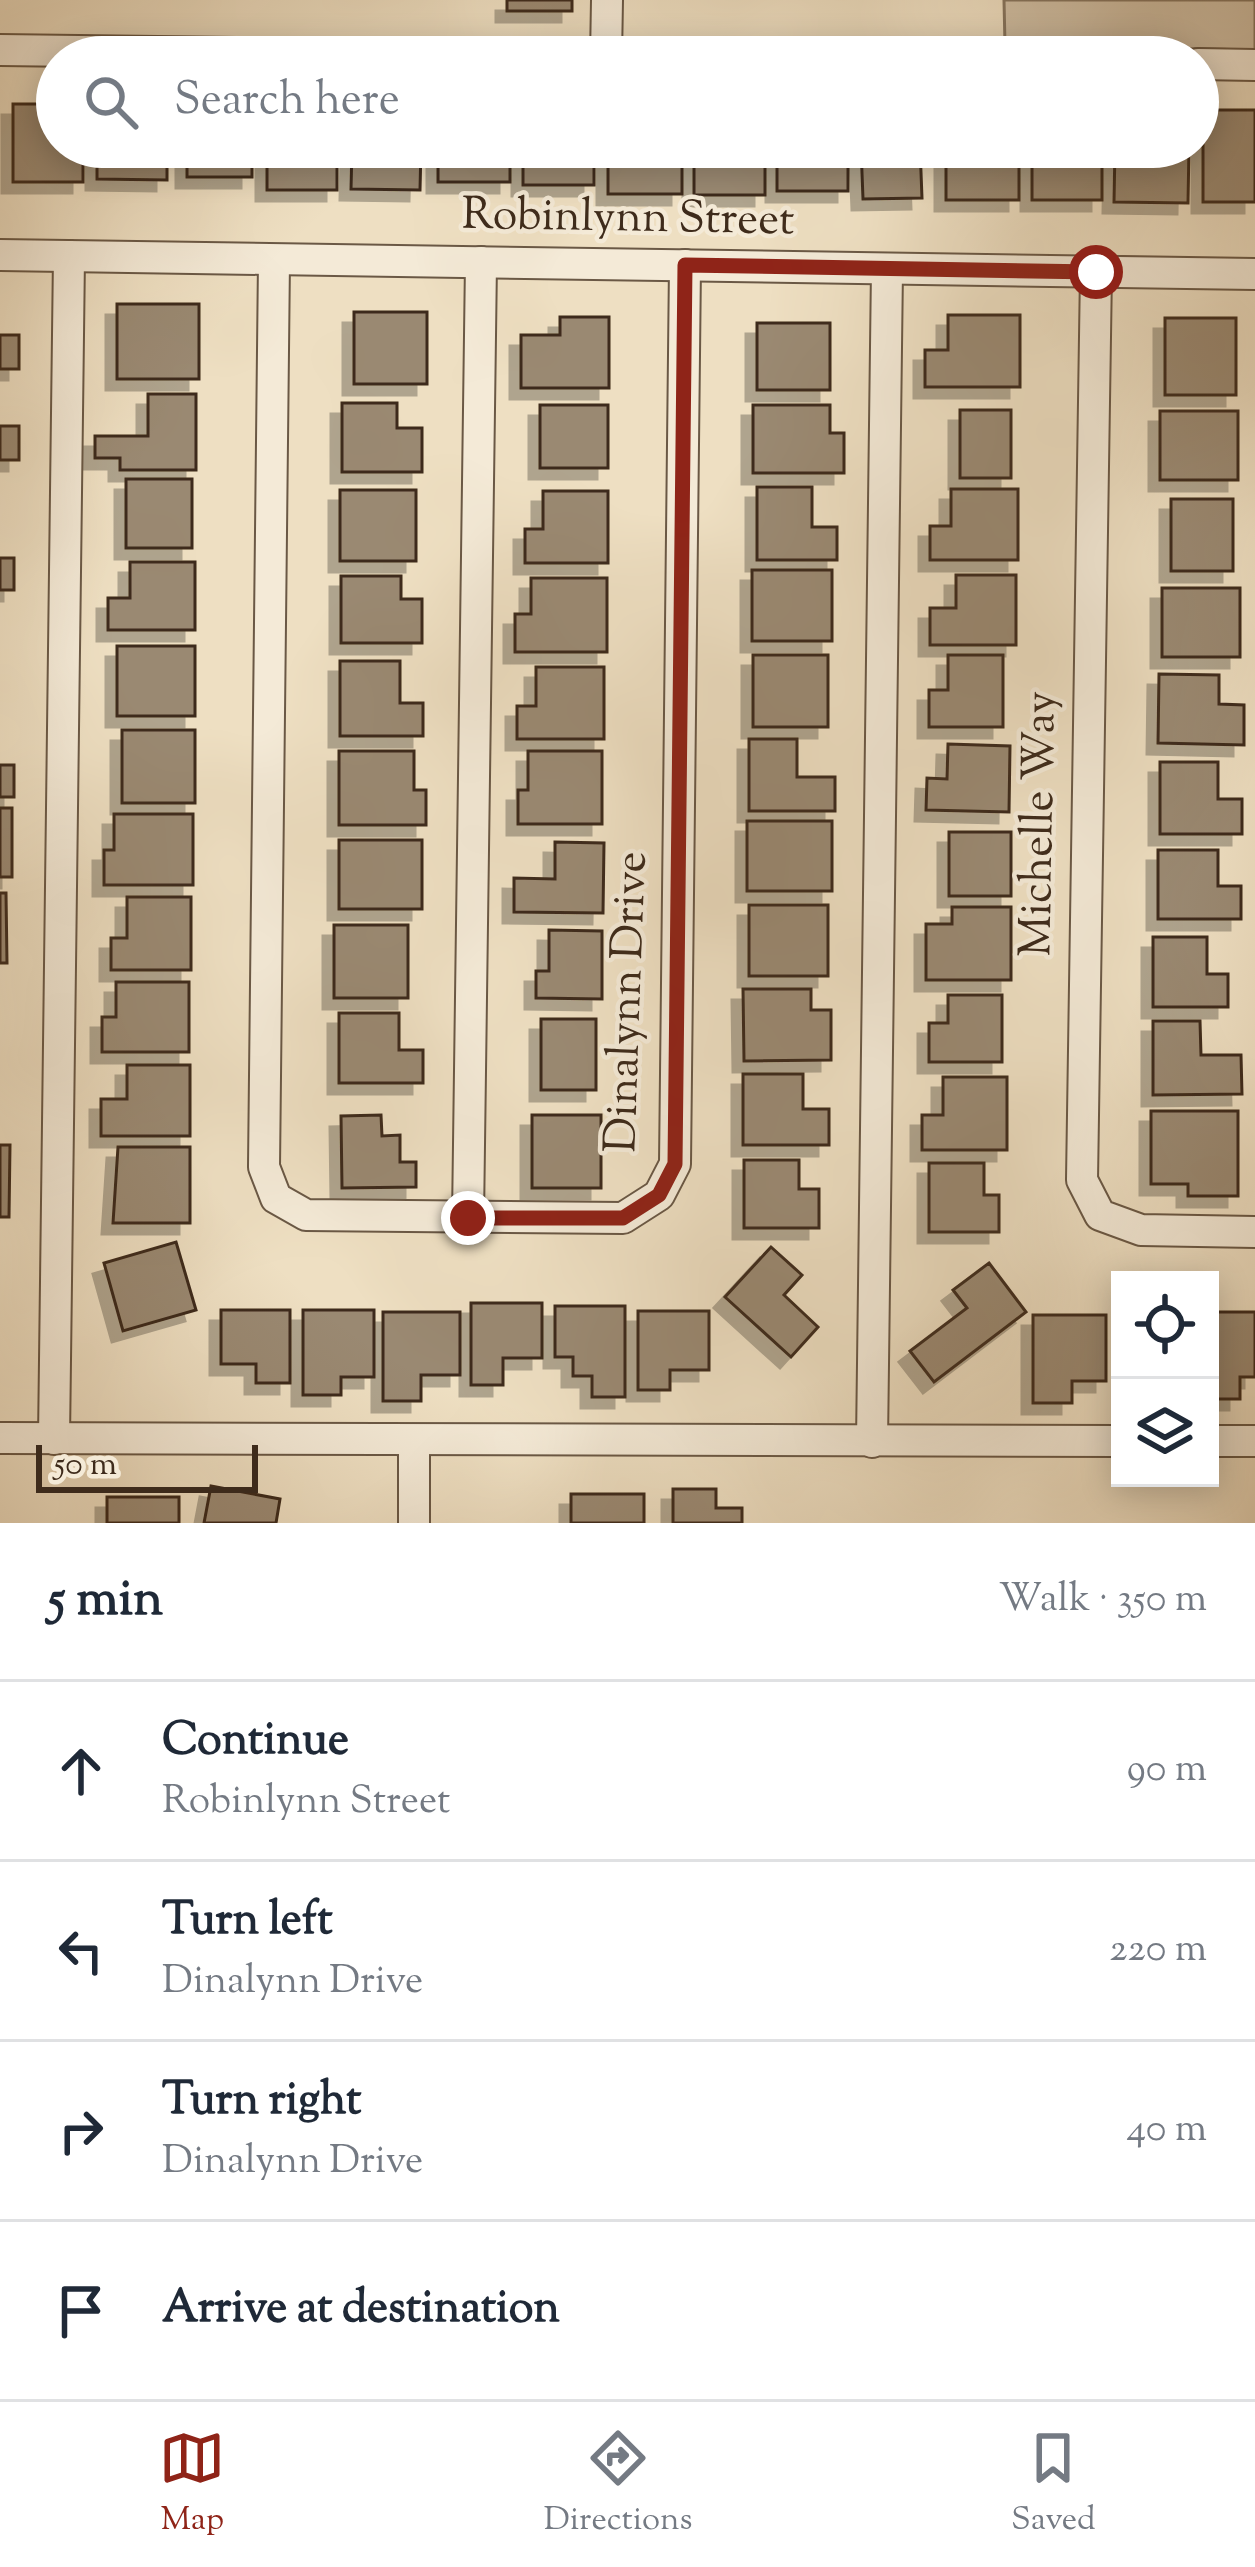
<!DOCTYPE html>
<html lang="en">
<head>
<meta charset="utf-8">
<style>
  :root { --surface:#fff; --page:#f2f2f3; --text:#1f2937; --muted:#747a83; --line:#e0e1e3; --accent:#8f2418 }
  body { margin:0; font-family:"Sorts Mill Goudy",serif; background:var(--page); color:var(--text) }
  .controls { position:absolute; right:36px; bottom:36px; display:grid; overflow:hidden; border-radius:0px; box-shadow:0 6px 30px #0003 }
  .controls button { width:108px; height:108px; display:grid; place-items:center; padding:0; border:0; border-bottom:3px solid var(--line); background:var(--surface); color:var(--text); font:60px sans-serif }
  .scale { position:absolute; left:36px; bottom:30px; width:222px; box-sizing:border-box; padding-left:12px; border:6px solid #3e2b1b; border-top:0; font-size:33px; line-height:42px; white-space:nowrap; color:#3e2b1b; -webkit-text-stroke:9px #f4ead7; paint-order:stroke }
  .stop { position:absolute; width:36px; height:36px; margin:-27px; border:9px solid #8f2418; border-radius:50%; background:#fff }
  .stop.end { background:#8f2418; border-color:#fff; box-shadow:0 3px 12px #0008 }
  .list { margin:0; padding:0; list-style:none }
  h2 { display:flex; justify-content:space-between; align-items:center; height:156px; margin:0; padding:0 48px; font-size:51px }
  h2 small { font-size:39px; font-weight:400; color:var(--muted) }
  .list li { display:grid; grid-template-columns:78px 1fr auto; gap:36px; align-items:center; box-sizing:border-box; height:180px; padding:0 48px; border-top:3px solid var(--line) }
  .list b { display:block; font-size:45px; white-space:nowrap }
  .list p { margin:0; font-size:39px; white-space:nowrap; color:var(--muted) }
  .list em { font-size:39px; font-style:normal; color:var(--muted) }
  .icon { flex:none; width:66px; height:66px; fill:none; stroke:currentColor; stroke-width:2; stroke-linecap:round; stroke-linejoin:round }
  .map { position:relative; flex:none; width:1255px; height:1523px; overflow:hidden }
  .search { position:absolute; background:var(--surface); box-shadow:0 6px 30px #0003; left:36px; right:36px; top:36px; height:132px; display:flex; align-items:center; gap:30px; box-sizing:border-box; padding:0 42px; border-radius:66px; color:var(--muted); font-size:45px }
  .sheet { height:876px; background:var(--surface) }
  nav { display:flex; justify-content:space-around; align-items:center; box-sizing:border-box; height:168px; border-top:3px solid var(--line); background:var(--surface); font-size:33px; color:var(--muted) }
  nav a { display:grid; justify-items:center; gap:6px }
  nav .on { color:var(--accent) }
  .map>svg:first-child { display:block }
  .green { fill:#d0c0a6; stroke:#877660; stroke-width:3 }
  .building { fill:#9a8972; stroke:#3e2b1b; stroke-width:3; filter:url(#shadow) }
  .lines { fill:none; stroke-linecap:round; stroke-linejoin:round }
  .minor-casing { stroke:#6a5845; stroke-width:34 }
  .minor { stroke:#f4ead7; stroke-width:30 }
  .route { stroke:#8f2418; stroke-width:15 }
  .labels { text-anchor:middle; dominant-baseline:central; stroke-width:9; stroke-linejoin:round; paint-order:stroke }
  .street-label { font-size:45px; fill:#3e2b1b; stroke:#f4ead7 }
</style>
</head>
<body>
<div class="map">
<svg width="1255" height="1523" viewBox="0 0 1255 1523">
  <defs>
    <filter id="shadow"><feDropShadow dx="-11" dy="11" stdDeviation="0" flood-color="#0004"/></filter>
  </defs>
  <rect width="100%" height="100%" fill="#eedfc2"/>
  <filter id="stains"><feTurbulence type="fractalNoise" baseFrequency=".00167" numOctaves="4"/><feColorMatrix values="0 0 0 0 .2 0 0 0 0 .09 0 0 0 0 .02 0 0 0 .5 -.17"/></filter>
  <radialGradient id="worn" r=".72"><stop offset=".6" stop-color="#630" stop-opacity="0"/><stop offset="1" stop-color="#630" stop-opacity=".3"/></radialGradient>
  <path class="green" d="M1004,0H1255V50L1005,45Z"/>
  <g class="building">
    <rect x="507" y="0" width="65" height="11"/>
    <path d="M13,104H57V147H83V182H13Z"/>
    <rect x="1203" y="110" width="52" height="92"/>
    <path d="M97,147H167V180L97,179Z"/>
    <rect x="187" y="147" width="65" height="30"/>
    <rect x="267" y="147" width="70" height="43"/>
    <path d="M352,147H421L420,190L351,189Z"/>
    <rect x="438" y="147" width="72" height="35"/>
    <rect x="523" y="147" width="71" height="38"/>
    <rect x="608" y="147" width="74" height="47"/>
    <rect x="694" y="147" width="71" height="48"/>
    <rect x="777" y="147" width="71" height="44"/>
    <path d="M861,147H920L922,198L863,199Z"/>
    <rect x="946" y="147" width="73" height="53"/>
    <rect x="1032" y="147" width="70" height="53"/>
    <path d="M1115,147H1189L1188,203L1114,202Z"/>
    <rect x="117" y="304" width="82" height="75"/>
    <rect x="354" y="312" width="73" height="72"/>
    <path d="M948,315H1020V387H925V350H948Z"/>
    <path d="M560,317H609V388H521V335H560Z"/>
    <rect x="1165" y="318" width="71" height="77"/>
    <rect x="757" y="323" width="73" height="67"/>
    <rect x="0" y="335" width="19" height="34"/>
    <path d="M148,394H196V470H120V458H95V436H148Z"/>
    <path d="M342,403H397V428H422V472H342Z"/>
    <rect x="540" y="405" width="68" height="63"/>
    <path d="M753,405H830V433H844V473H753Z"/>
    <rect x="960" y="410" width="51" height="68"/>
    <rect x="1160" y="411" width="78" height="69"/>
    <rect x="0" y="426" width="19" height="34"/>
    <rect x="126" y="479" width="66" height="69"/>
    <path d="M757,487H812V527H837V560H757Z"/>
    <path d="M951,489H1018V560H930V526H951Z"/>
    <rect x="340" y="490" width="76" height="71"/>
    <path d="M543,491H608V563H525V529H543Z"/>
    <rect x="1171" y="499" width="62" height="72"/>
    <rect x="0" y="558" width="14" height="32"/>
    <path d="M130,562H195V630H108V598H130Z"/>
    <rect x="752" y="570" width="80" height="71"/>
    <path d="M956,575H1016V645H930V608H956Z"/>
    <path d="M341,576H401V599H422V643H341Z"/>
    <path d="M531,578H607V652H515V614H531Z"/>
    <rect x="1162" y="588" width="78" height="69"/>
    <rect x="117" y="646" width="78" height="70"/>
    <rect x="753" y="655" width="75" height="72"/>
    <path d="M948,655H1003V727H929V690H948Z"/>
    <path d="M340,661H400V703H423V736H340Z"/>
    <path d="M536,667H604V739H517V706H536Z"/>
    <path d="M1159,674L1219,675V704L1244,705V745L1158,743Z"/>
    <rect x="122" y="730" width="73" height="73"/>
    <path d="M749,739H797V777H835V811H749Z"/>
    <path d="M948,744L1010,746L1009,812L926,810L927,778L947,779Z"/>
    <path d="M339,751H414V790H426V825H339Z"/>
    <path d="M528,751H602V824H518V790H528Z"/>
    <path d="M1160,762H1218V799H1242V834H1160Z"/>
    <rect x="0" y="765" width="14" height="32"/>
    <rect x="0" y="808" width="12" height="69"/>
    <path d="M114,814H193V885H104V850H114Z"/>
    <rect x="747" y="821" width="85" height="70"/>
    <rect x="949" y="832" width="62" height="64"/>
    <rect x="339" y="840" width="83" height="69"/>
    <path d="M555,842L604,843L603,913L514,912V878L555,879Z"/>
    <path d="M1158,850H1218V886H1241V919H1158Z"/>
    <path d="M0,893H6L7,963H0Z"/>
    <path d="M127,897H191V970H111V938H127Z"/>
    <rect x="749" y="905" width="79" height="71"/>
    <path d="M952,907H1011V980H926V924H952Z"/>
    <rect x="334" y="925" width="74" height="73"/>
    <path d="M549,930L602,931V999L536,998V971H549Z"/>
    <path d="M1153,937H1207V974H1228V1007H1153Z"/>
    <path d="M116,982H189V1052H102V1017H116Z"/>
    <path d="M743,989H811V1010H831V1060L744,1061Z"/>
    <path d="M948,995H1002V1062H929V1023H948Z"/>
    <path d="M339,1013H399V1050H423V1083H339Z"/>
    <rect x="541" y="1019" width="55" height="71"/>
    <path d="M1153,1021H1200L1201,1055H1241L1242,1094L1153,1095Z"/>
    <path d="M127,1065H190V1136H101V1099H127Z"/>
    <path d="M743,1074H803V1109H829V1145H743Z"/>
    <path d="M943,1077H1007V1150H922V1115H943Z"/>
    <path d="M1151,1111H1238V1196H1188V1184H1151Z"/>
    <path d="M381,1115L382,1136L400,1135V1162H416V1187L342,1188L341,1116Z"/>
    <rect x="532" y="1115" width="69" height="73"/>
    <path d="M0,1145H10L9,1217H0Z"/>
    <path d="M118,1147H190V1223H113Z"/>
    <path d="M744,1160H799V1189H819V1228H744Z"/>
    <path d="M929,1163H984V1195H999V1232H929Z"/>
    <path d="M176,1242L196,1310L123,1331L104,1263Z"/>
    <path d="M771,1247L802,1275L784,1295L818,1327L791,1357L725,1297Z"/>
    <path d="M989,1263L1026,1312L934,1382L910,1351L967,1308L953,1290Z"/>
    <path d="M471,1303H542V1358H503V1385H471Z"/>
    <path d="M555,1306H625V1397H592V1376H573V1357H555Z"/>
    <path d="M221,1310H290V1383H256V1364H221Z"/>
    <path d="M303,1310H374V1377H341V1395H303Z"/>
    <path d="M638,1311H709V1370H670V1390H638Z"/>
    <path d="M383,1312H460V1375H421V1401H383Z"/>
    <path d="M1210,1312H1255V1377H1240V1399H1210Z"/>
    <path d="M1033,1315H1106V1381H1072V1403H1033Z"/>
    <path d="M211,1486L280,1499L276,1523H204Z"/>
    <path d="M673,1489H716V1508H742V1523H673Z"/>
    <rect x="571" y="1494" width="73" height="29"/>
    <rect x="107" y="1497" width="72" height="26"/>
  </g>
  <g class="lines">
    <defs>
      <g id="minor">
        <path d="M0,50L570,57"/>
        <path d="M606,57L607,0"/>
        <path d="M1198,64L1255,65"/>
        <path d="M0,255L1255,274"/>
        <path d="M274,260L264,1167L276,1198L306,1215L623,1218L659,1195L675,1164L685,265"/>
        <path d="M1096,272L1082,1180L1100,1215L1141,1230L1255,1232"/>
        <path d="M468,1218L481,262"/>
        <path d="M0,1438L1120,1441"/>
        <path d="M54,1439L69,256"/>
        <path d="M1210,1441H1255"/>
        <path d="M872,1442L887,269"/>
        <path d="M414,1523V1443"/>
      </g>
    </defs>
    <use href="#minor" class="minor-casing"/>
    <use href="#minor" class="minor"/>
  </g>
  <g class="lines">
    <path class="route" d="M468,1218H623L659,1195L675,1164L685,265L1096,272"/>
  </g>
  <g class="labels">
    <g class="street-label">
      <text transform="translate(628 220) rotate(1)">Robinlynn Street</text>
      <text transform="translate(1041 824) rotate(-89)">Michelle Way</text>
      <text transform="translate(629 1002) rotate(-88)">Dinalynn Drive</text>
    </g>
  </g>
  <rect width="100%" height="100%" filter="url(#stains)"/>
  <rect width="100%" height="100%" fill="url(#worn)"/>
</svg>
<div class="controls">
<button><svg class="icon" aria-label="locate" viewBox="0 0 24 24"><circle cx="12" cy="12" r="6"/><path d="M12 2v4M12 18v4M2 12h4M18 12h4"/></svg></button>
<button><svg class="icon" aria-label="layers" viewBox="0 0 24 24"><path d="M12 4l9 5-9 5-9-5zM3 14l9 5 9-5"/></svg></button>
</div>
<div class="scale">50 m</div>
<div class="stop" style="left:1096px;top:272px"></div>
<div class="stop end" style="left:468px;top:1218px"></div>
<div class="search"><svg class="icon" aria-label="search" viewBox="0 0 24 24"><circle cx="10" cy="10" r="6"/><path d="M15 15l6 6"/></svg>Search here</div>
</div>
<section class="sheet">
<h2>5 min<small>Walk · 350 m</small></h2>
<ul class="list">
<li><svg class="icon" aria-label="ahead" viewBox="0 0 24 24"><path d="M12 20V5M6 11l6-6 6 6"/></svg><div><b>Continue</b><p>Robinlynn Street</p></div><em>90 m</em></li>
<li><svg class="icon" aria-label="left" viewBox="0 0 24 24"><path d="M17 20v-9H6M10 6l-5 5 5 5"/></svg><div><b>Turn left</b><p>Dinalynn Drive</p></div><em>220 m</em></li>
<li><svg class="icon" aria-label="right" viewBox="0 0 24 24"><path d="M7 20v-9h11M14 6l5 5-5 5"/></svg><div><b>Turn right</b><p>Dinalynn Drive</p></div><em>40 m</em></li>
<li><svg class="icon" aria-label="arrive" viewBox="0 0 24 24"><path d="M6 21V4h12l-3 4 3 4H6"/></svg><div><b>Arrive at destination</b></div></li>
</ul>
</section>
<nav>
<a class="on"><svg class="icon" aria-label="map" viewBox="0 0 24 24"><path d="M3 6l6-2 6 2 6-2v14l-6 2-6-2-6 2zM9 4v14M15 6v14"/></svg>Map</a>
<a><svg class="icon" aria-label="directions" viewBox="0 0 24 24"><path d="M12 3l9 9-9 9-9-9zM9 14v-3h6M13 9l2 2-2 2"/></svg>Directions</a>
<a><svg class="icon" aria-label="saved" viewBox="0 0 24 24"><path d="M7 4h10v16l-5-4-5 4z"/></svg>Saved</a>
</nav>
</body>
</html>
